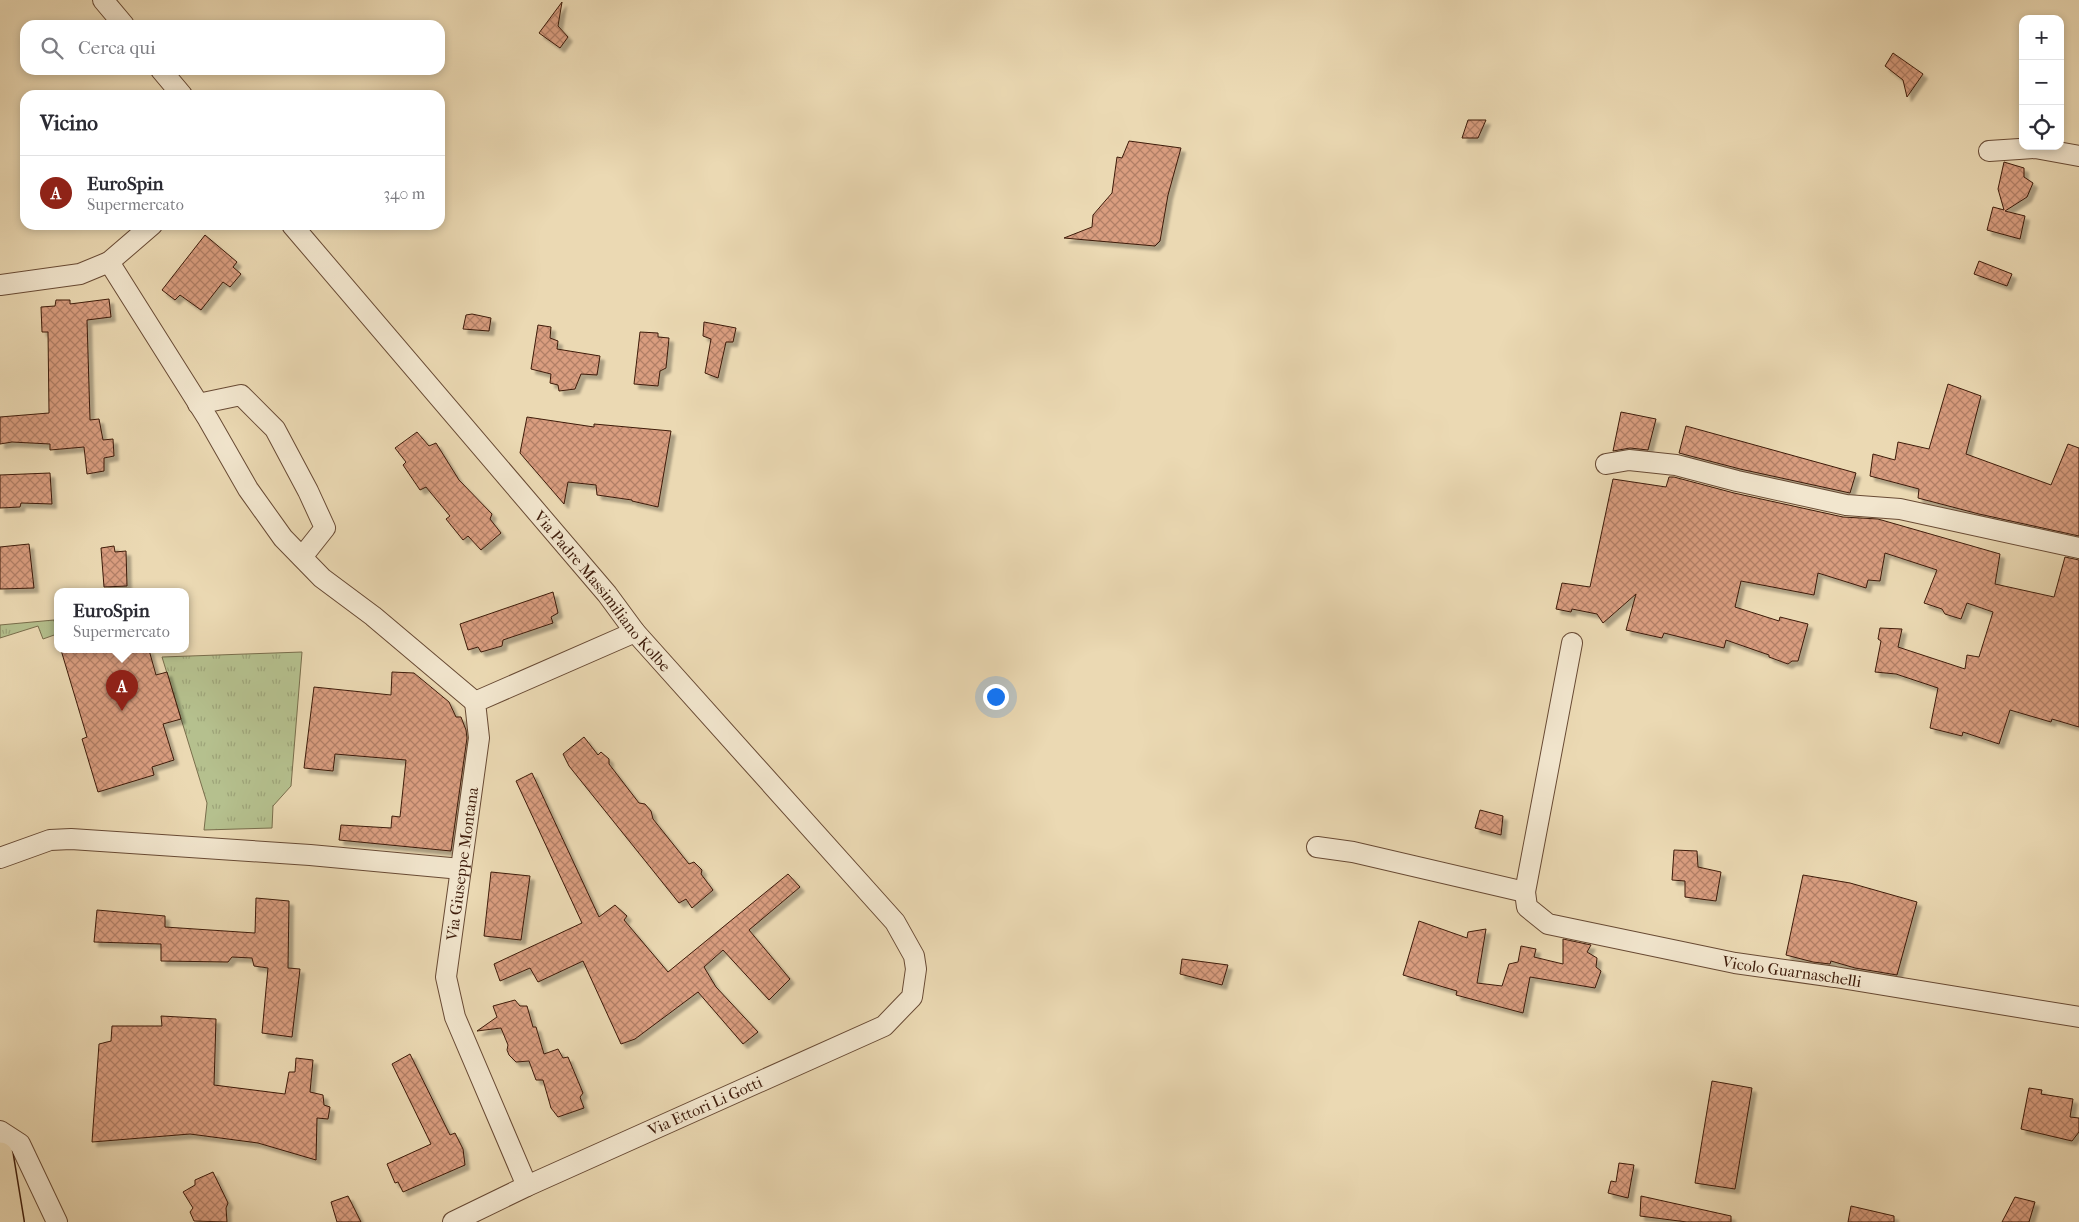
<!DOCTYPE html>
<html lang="it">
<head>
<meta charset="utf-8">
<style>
  :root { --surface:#fff; --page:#f7f7f7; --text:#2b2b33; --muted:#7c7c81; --line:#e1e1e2; --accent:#8f2418 }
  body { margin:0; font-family:"IM FELL French Canon",serif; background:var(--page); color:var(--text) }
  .controls { position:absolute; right:15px; top:15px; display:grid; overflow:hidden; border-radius:10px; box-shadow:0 2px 8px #0003 }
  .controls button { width:45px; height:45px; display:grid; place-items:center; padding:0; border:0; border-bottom:1px solid var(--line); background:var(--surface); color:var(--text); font:25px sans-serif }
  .you { position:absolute; left:995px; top:696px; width:18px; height:18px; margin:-12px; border:4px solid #fff; border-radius:50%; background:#1a73e8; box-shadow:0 0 0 8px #1a73e833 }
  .badge { display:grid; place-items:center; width:32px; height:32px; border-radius:50%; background:var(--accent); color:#fff; font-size:16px; font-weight:700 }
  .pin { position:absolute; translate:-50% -41px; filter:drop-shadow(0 1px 2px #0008) }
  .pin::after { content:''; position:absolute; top:26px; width:18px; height:15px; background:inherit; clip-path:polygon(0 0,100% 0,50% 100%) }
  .popup { position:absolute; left:54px; top:588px; width:135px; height:65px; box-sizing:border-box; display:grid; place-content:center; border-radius:10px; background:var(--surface); filter:drop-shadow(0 1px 4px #0005); font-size:16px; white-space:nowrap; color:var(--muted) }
  .popup b { font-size:19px; color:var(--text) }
  .popup::after { content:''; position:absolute; left:50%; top:100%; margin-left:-10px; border:10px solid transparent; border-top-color:var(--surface) }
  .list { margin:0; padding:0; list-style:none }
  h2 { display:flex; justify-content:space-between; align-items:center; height:65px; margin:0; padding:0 20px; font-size:21px }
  h2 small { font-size:16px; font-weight:400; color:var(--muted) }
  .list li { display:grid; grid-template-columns:32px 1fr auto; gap:15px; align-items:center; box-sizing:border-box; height:75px; padding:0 20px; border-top:1px solid var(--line) }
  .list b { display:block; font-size:19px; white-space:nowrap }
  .list p { margin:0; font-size:16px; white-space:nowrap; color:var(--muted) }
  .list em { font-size:16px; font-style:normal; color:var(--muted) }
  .icon { flex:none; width:28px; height:28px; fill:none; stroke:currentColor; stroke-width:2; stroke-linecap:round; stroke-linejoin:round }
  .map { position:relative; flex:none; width:2079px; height:1222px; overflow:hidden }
  .search { position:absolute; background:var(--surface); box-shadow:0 2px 8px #0003; left:20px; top:20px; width:425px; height:55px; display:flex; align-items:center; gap:12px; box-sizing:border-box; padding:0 18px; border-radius:15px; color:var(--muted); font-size:19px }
  .panel { position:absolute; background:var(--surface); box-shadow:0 2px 8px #0003; left:20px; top:90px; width:425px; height:140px; border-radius:15px }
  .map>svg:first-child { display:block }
  .grass { fill:url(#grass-tufts); stroke:#796e4c }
  .building { fill:url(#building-cross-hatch); stroke:#3d1b0a; filter:url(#shadow) }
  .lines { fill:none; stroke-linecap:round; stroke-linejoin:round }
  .minor-casing { stroke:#684a34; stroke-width:22 }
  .major-casing { stroke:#3d1b0a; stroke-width:28 }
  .minor { stroke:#f2e6ce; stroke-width:20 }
  .major { stroke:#ebd9b3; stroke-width:25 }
  .labels { text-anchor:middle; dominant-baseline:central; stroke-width:4.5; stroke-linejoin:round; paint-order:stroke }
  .street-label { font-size:16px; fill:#3d1b0a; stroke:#f2e6ce }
</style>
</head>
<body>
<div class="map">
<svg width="2079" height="1222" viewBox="0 0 2079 1222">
  <defs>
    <pattern id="grass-tufts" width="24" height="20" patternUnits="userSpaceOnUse" patternTransform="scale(1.25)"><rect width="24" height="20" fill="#b5c08e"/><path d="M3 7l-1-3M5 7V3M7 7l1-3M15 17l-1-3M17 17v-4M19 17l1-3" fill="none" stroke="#9da479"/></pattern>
    <pattern id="building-cross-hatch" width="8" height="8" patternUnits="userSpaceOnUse" patternTransform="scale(1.25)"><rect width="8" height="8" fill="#d99d7f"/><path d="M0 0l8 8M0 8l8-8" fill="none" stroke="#b17f66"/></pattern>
    <filter id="shadow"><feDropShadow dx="4.5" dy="4.5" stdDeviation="1" flood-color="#0004"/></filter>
  </defs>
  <rect width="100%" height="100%" fill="#ebd9b3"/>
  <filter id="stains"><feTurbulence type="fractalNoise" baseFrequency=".004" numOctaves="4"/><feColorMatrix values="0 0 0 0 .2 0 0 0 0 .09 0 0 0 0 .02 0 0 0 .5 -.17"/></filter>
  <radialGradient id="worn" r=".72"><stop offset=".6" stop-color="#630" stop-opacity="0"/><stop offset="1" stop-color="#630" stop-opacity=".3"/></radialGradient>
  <g class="grass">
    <path d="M54,620L57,634L43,639L38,626L0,638V625Z"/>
    <path d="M302,652L291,786L273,806L272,828L204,830L207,803L162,657Z"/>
  </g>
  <g class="building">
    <path d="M562,2L558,26L568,37L560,48L539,33Z"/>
    <path d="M1893,53L1923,74L1907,97L1903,80L1885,66Z"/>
    <path d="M1468,120H1486L1478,138H1462Z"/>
    <path d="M1129,141L1181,148L1168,195L1160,241L1155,246L1064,238L1092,227L1093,215L1112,193L1117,157L1122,158Z"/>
    <path d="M2004,162L2024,168V177L2033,183L2027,197L2005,211L2025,216L2020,239L1987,230L1993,207L2004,210L1998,189Z"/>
    <path d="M205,235L237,262L233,267L241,274L230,287L223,282L201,310L180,295L175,300L162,290Z"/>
    <path d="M1979,261L2012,274L2007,286L1974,274Z"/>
    <path d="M109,299L111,317L87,320L90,420L99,419L103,440L113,439L114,456L104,458V471L87,474L84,447L50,450V444L12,442L0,444V417L49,413L48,332H42L41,307L55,306L56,300H70V304Z"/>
    <path d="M472,314L491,318L489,331L463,329L466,315Z"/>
    <path d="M704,322L736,328L733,342H726L718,378L705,373L711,339L703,336Z"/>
    <path d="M538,325L551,327L550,338L558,341L557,349L600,356L597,375L581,374L575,389L559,391L558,385L550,383L551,374L531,369Z"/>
    <path d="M640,332L658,333V337L669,338L666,368L660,371L658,386L634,384Z"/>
    <path d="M1948,384L1981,396L1966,454L2051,485L2068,444L2079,448V536L1979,514L1918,498L1919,489L1870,476L1873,454L1895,460L1898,442L1929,449Z"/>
    <path d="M1621,412L1656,419L1648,450L1630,448L1613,451Z"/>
    <path d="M527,417L594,427V424L671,431L658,507L632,501V500L597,495L596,485L568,482L564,504L520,453Z"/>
    <path d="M1686,426L1856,473L1850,493L1740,469L1679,453Z"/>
    <path d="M417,432L429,446L436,443L459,480L492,514L490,519L501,533L481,550L468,536L463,540L446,519L450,516L426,487L420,490L403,465L406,462L395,448Z"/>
    <path d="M50,473L52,504L21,503L20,507L0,508V475Z"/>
    <path d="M1669,477H1674L1734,493L1843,517L1878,519L2000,554L1995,584L2054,597L2065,557L2079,560V727L2052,719L2051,722L2010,710L1999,744L1963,732L1962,736L1930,728L1938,688L1896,674L1875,672L1881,641L1878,639L1880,628L1902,629L1898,647L1965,669L1967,655L1979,657L1993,612L1967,603L1961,619L1945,614L1942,609L1924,603L1937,570L1885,553L1880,581L1868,580L1866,588L1818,573L1814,595L1741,581L1735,607L1779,621L1780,617L1808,624L1798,661H1792L1788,664L1769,657V655L1726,640L1724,648L1664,633L1662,638L1626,630L1636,594L1603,623L1597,614L1572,609L1571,612L1556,609L1562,583L1590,587L1613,479L1666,487Z"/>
    <path d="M29,544L34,588L0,589V547Z"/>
    <path d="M114,546L115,552L126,551L127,586L104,587L101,548Z"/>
    <path d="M553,592L558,613L551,617L553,623L503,640L502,646L481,652L478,647L468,650L460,624Z"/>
    <path d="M61,650H149L156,675L167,672L181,719L163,724L174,760L152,767L154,775L98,792L82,739L87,737Z"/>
    <path d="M392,672L414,673L449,702L456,717H461L466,730L467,738L451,851L339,840L341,825L391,828L392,816L400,817L406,760L335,754L333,771L304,768L314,687L391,695Z"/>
    <path d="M584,737L598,755L601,752L609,759V764L639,803L645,804L651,811L653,819L689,864L694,862L702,870L701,874L713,890L692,908L686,899L679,903L569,766L563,754Z"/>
    <path d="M532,773L599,917L615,905L627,916L624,920L668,972L788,874L800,887L749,930L790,979L769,1000L723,950L704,967L716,987L758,1032L743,1044L698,992L635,1039L621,1044L583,961L538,982L530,968L500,981L494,964L582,923L516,781Z"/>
    <path d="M1480,810L1503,816L1501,835L1475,828Z"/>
    <path d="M1674,850L1697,851L1698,867L1721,872L1716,901L1685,897V881L1672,880Z"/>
    <path d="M491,872L530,876L521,940L484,936Z"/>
    <path d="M1803,875L1850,883L1917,902L1897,975L1855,968L1831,961L1830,964L1813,962L1786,955Z"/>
    <path d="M256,898L289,901L288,968L300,969L292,1037L262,1033L268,968L254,966L252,958L232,957L228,962L161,961V944L94,942L97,910L165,916V927L255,933Z"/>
    <path d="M1419,921L1467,938L1468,932L1486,929L1477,983L1502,986L1509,964L1518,962L1521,946L1536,949L1534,957L1563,964V939L1591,945L1587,952L1597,958L1596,967L1601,971L1595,988L1530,977L1523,1013L1456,995L1457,991L1403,975Z"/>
    <path d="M1182,959L1228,965L1222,985L1180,974Z"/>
    <path d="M515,1000L520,1006H527L533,1027H536L544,1054L558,1049L563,1058L568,1057L583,1093L580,1097L584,1108L558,1117L551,1108L543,1080H536L529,1061L516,1062L509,1055L507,1050L508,1045L501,1028L477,1031L497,1017L493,1006Z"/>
    <path d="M161,1016L216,1019L214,1085L285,1094L289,1072H295L296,1058L313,1060L310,1092L323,1095L324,1105L330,1107L328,1119L317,1118L316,1160L258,1143L190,1134L92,1142L99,1044L111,1041L112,1026H162Z"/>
    <path d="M410,1054L450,1135L455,1133L463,1149L465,1165L403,1192L398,1182L395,1183L387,1164L431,1144L392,1064Z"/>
    <path d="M1712,1081L1752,1088L1735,1189L1695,1183Z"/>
    <path d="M2029,1088L2042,1090L2041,1094L2073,1099L2070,1117L2079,1118V1132L2072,1141L2021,1129Z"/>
    <path d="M1619,1163L1634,1165L1628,1198L1608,1193L1611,1181L1616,1182Z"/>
    <path d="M213,1172L228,1203L226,1208L227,1222L194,1221L190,1212L193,1208L183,1192L195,1185V1180Z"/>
    <path d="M348,1196L361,1222H337L331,1202Z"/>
    <path d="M1641,1196L1731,1216V1222H1687L1640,1216Z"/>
    <path d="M2015,1197L2035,1202L2029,1222H2002Z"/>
    <path d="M1851,1206L1894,1216V1222H1848Z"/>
  </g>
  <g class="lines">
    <defs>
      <g id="minor">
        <path d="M103,0L124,25"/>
        <path d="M161,70L182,95"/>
        <path d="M1989,151L2035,148L2079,156"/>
        <path id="s1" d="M292,225L607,594L635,632L895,922L914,956L916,969L912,997L884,1026L527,1186L453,1222"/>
        <path d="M109,262L208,419L248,489L283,538L322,578L373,616L475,702"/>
        <path d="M0,285L80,274L109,262L152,225"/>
        <path d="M198,404L241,395L275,429L308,491L325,528L302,557"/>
        <path d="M1606,464L1629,460L1676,465L1737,481L1846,505L1900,509L2079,548"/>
        <path id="s2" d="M1572,643L1525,892L1527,907L1548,924L1735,963L1835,977L2079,1017"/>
        <path d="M1317,847L1353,852L1525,892"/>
        <path d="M0,858L50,840L71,839L310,855L461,869"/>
        <path d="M0,1131L20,1144L57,1222"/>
        <path id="s3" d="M527,1186L455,1017L446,977L479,738L475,702L635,632"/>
      </g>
      <path id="major" d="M0,1155L11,1222"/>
    </defs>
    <use href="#minor" class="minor-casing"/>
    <use href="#major" class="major-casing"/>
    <use href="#minor" class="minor"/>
    <use href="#major" class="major"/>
  </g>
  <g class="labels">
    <g class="street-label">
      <text stroke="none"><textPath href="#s1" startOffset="480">Via Padre Massimiliano Kolbe</textPath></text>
      <text stroke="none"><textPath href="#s3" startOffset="339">Via Giuseppe Montana</textPath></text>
      <text stroke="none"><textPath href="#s2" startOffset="544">Vicolo Guarnaschelli</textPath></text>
      <text transform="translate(705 1106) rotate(-24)">Via Ettori Li Gotti</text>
    </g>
  </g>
  <rect width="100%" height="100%" filter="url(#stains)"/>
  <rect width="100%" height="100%" fill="url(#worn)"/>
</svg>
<div class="controls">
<button>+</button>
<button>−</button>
<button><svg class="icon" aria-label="locate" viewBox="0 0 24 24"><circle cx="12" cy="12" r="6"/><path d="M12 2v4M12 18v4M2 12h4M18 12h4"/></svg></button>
</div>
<div class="you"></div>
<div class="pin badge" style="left:122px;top:711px">A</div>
<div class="popup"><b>EuroSpin</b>Supermercato</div>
<div class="search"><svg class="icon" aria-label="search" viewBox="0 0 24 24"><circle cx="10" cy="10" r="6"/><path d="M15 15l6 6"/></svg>Cerca qui</div>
<section class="panel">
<h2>Vicino<small></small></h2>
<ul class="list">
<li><span class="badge">A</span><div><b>EuroSpin</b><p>Supermercato</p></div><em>340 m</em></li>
</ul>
</section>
</div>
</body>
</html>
